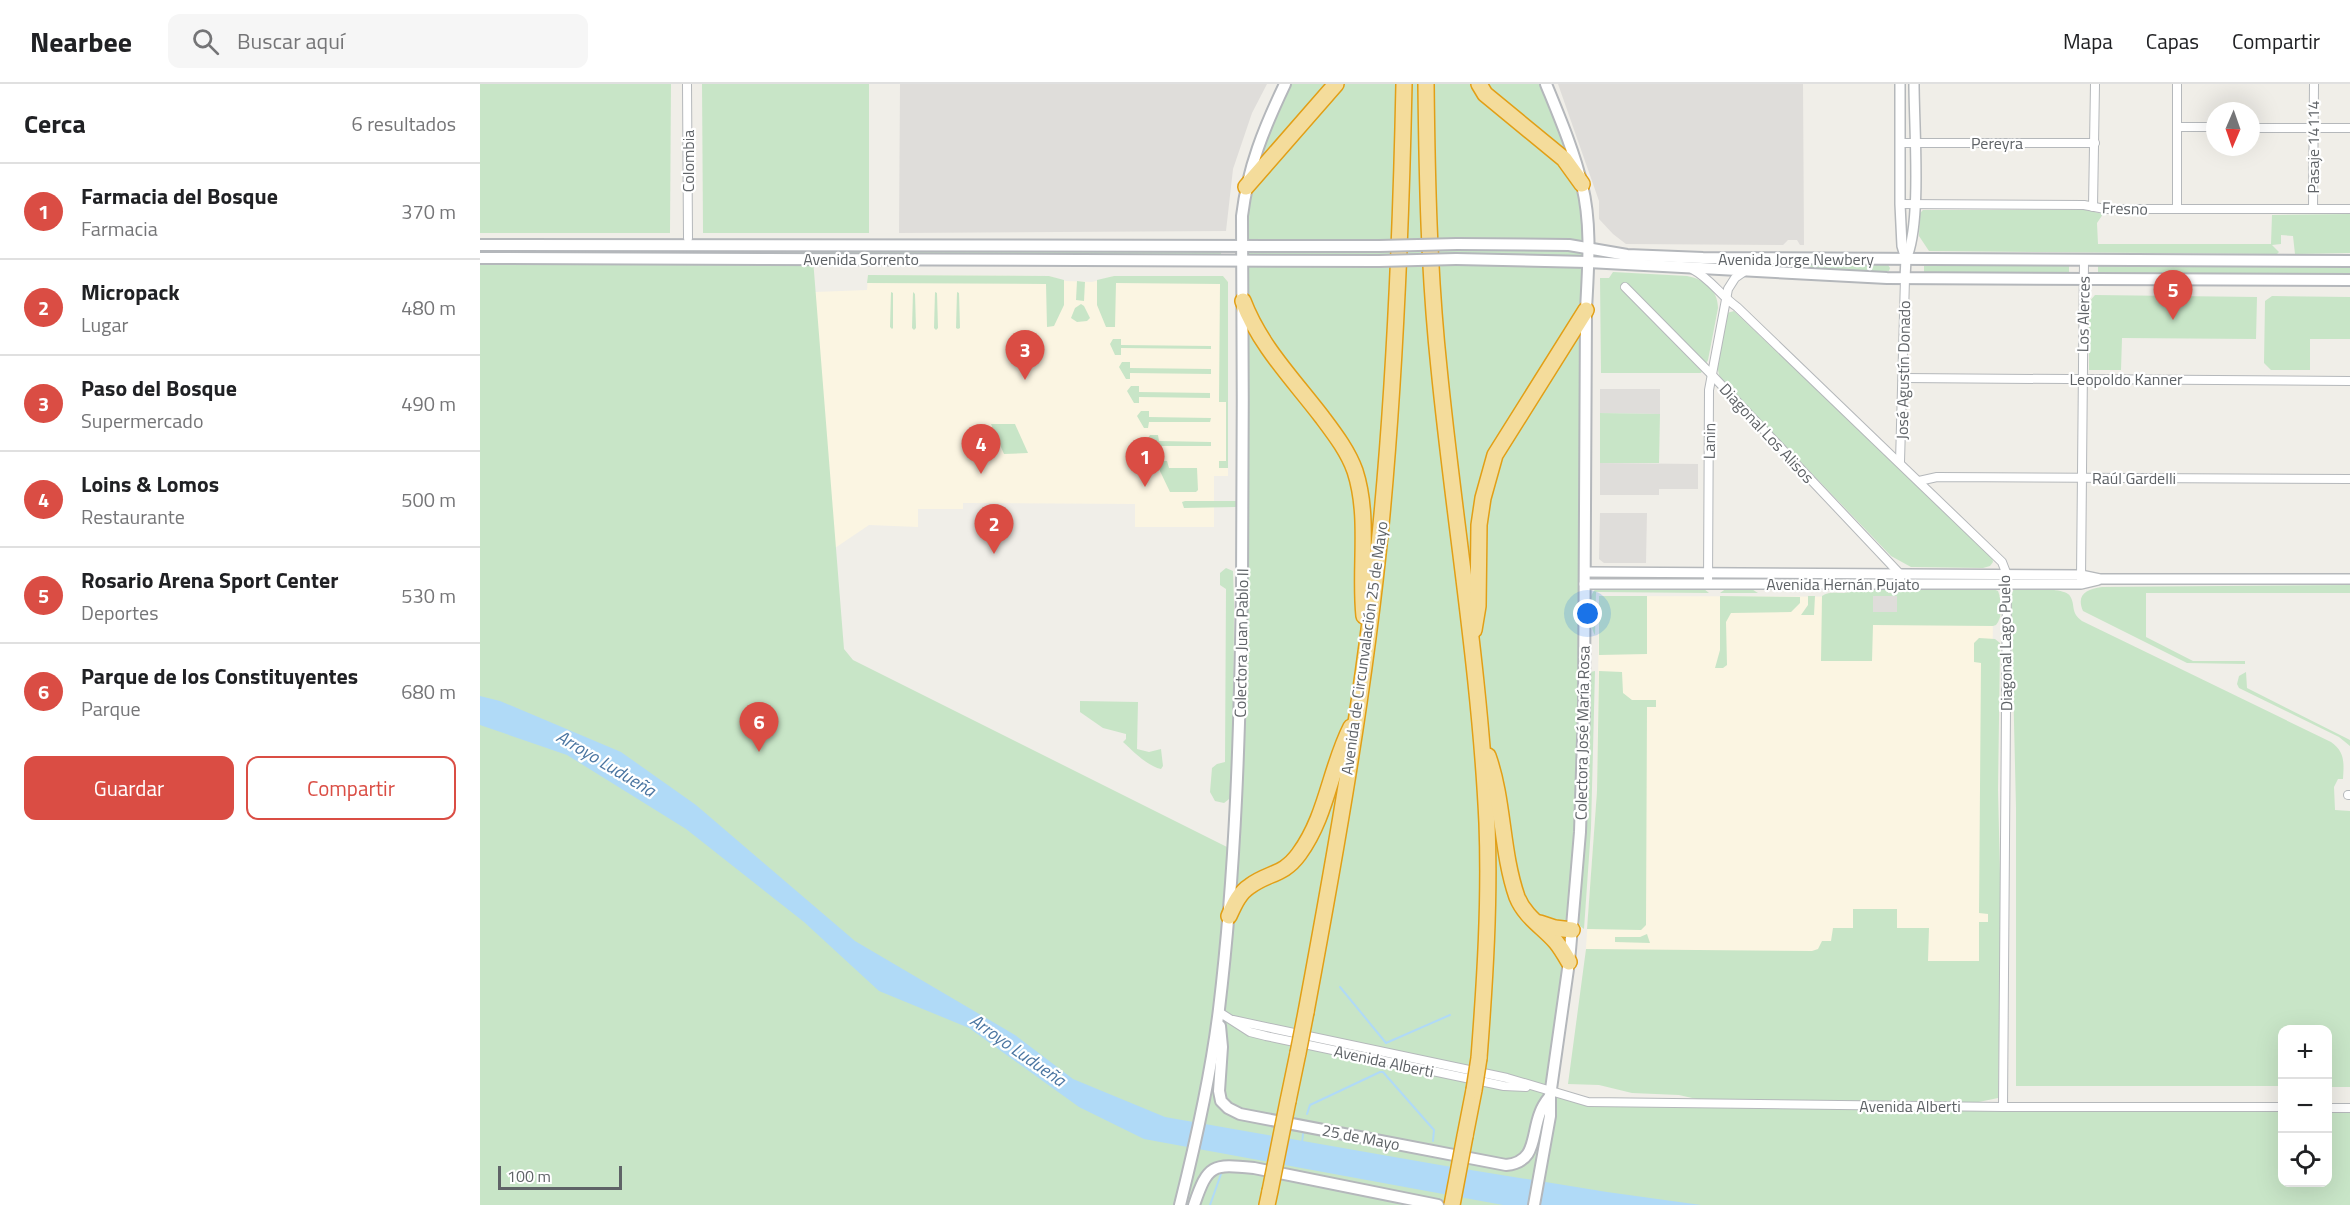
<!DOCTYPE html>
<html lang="es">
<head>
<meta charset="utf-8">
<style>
  :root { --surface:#fff; --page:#f6f6f6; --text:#202124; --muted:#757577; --line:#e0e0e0; --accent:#da4d44 }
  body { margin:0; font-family:"Titillium Web",sans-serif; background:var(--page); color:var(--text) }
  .controls { position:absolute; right:18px; bottom:18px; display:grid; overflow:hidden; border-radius:12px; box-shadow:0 6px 24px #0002 }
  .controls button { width:54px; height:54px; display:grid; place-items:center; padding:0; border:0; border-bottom:2px solid var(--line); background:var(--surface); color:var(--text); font:30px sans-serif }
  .compass { position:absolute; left:1726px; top:18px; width:54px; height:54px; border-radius:50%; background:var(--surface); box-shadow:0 6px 24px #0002; rotate:182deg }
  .scale { position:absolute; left:18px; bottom:15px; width:124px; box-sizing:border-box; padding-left:6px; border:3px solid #5f6367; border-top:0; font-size:16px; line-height:21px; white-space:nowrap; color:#5f6367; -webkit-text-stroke:4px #fff; paint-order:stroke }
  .you { position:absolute; left:1108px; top:530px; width:21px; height:21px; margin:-15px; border:4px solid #fff; border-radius:50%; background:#1a73e8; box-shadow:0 0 0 9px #1a73e833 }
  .badge { display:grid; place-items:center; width:39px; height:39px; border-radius:50%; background:var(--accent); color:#fff; font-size:20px; font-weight:700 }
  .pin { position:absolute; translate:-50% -50px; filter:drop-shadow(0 2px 3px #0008) }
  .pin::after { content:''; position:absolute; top:32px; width:21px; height:18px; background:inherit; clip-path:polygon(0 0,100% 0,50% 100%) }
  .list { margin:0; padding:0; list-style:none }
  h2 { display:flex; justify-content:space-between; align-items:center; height:78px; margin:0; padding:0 24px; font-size:26px }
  h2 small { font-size:20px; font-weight:400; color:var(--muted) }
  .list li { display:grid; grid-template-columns:39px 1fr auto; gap:18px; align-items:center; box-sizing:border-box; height:96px; padding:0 24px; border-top:2px solid var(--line) }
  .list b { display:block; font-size:22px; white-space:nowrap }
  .list p { margin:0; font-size:20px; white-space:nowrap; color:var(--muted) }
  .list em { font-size:20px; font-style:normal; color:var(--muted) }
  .actions { display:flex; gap:12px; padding:18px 24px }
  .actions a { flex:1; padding:14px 0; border:2px solid var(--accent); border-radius:12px; text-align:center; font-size:21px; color:var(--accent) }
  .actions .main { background:var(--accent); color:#fff }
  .icon { flex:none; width:33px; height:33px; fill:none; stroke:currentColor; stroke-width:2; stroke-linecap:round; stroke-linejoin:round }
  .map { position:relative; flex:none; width:1870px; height:1121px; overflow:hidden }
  header { display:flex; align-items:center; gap:36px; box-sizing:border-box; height:84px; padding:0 30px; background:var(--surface); border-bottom:2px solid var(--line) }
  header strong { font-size:28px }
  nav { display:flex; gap:33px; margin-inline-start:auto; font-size:21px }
  .search { width:420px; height:54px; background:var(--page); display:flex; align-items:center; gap:15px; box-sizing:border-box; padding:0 21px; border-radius:12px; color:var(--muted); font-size:22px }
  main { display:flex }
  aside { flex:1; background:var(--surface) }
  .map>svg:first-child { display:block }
  .commercial { fill:#fbf5e2 }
  .industrial { fill:#dfddda }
  .green { fill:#c8e5c7; fill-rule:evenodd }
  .water { fill:#b0daf7 }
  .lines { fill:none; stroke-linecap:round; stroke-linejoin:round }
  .stream { stroke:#b0daf7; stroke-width:2 }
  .minor-casing { stroke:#b5b8bb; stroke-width:10 }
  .tertiary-casing { stroke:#b5b8bb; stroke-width:12 }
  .secondary-casing { stroke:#b4b7bb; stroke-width:14 }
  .motorway-casing { stroke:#e29f16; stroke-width:18 }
  .minor { stroke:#fff; stroke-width:8 }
  .tertiary { stroke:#fff; stroke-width:9 }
  .secondary { stroke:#fff; stroke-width:10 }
  .motorway { stroke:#f4dc9b; stroke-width:15 }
  .secondary-bridge-casing { stroke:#b4b7bb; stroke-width:14; stroke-linecap:butt }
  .motorway-bridge-casing { stroke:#e29f16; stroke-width:18; stroke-linecap:butt }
  .secondary-bridge { stroke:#fff; stroke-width:10 }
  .motorway-bridge { stroke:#f4dc9b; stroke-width:15 }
  .labels { text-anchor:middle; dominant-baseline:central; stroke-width:4.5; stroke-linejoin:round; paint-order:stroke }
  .street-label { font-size:16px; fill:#5f6367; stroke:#fff }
  .water-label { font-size:18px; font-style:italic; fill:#4a75a1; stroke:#fff }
</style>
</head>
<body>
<header>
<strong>Nearbee</strong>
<div class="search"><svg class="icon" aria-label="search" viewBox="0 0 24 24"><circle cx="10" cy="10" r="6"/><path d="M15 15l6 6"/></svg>Buscar aquí</div>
<nav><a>Mapa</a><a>Capas</a><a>Compartir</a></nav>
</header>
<main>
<aside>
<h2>Cerca<small>6 resultados</small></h2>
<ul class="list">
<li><span class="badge">1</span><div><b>Farmacia del Bosque</b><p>Farmacia</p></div><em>370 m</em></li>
<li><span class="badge">2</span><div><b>Micropack</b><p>Lugar</p></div><em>480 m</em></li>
<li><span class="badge">3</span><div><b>Paso del Bosque</b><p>Supermercado</p></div><em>490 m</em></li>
<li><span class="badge">4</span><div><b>Loins &amp; Lomos</b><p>Restaurante</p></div><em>500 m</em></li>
<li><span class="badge">5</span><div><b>Rosario Arena Sport Center</b><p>Deportes</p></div><em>530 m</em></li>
<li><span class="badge">6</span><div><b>Parque de los Constituyentes</b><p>Parque</p></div><em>680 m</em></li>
</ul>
<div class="actions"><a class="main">Guardar</a><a>Compartir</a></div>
</aside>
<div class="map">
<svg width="1870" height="1121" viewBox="0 0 1870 1121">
  <rect width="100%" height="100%" fill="#f0eee8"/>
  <g class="commercial">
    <path d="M388,191L569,192L586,197L612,198L634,192H743L748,198V392H734V443H655V420L483,419V425H438V443L389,441L355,464L335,208L387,206Z"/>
    <path d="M1119,512L1513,513L1510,987L1105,877L1117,707Z"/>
  </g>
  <g class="industrial">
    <path d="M420,0H787L772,29L753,85L746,147L419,149Z"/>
    <path d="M1078,0H1323L1324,161H1320L1317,156H1308L1303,161L1146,160L1133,150L1119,135V117Z"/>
    <path d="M1120,305H1180V330L1120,329Z"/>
    <path d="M1120,379L1218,380V405H1179V411H1120Z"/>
    <path d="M1120,429H1167L1166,479H1124L1119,475Z"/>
    <path d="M1393,512H1417V528H1392Z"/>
  </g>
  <g class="green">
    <path d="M0,0H191L190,149H0Z"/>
    <path d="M222,0H389V149H223Z"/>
    <path d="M805,0H1066L1106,130L1100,748L1071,1007L1097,1017L1802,1023V1098H1848V1024H1870V1121H0V174L333,175L364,565L373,576L753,766L766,103Z"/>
    <path d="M1443,126H1606L1623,130L1617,139L1618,160H1791L1792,131L1870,130V169L1815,170L1813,152L1801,151V160L1792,161L1799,168L1797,170L1449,167L1439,152L1440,129Z"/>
    <path d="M0,166L741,167V170L0,169Z"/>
    <path d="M1133,171L1408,181L1410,184L1409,187L1405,188L1133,176Z"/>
    <path d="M1444,180L1589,182V189H1444Z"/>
    <path d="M1618,181L1870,182V190L1618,189Z"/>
    <path d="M1133,188L1207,192C1224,195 1238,206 1238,224L1228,276L1221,289H1121L1120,194H1129Z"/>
    <path d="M388,191L569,192L584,196V221L574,242L567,243L566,200L387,199Z"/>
    <path d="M634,192H743L748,198V384H739V377H746V318H739L740,200L636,199L635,243H626L617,221V196Z"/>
    <path d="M597,197L605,198L604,217L596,216Z"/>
    <path d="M411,208L413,209V244L412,245L410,243Z"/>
    <path d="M433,208L435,210L436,244L434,246L432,244Z"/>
    <path d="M455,208L457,209L458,244L456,246L454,244Z"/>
    <path d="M477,208L479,209L480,244L478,245L476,244Z"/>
    <path d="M1615,211L1777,213L1776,255L1642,254L1641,286H1609V218Z"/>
    <path d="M1792,212L1870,213V255H1830V286H1791L1784,279L1785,217Z"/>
    <path d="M601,220L604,222L610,234L607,237L597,238L591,234L595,224Z"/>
    <path d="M1254,227L1512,472L1513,478L1510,482L1503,484L1431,483L1411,472L1240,294C1233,275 1242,249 1247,229Z"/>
    <path d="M633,255H641V261L731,262V265L641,264V271H635L630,260Z"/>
    <path d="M642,278H650V284L731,285V290L650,289V295H646L639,283Z"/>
    <path d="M651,302H659V308L730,309V314L659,313V319H654L647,307Z"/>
    <path d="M661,327H669V333L731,334L730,338H669L668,344H664L657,332Z"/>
    <path d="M1120,329L1180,330L1179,379H1120Z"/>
    <path d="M511,340H535L548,369L524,370Z"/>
    <path d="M670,351H678L679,357L731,358V362H678V368H673L667,356Z"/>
    <path d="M680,377H687L689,384H717L718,406L716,408H690L679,385Z"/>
    <path d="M705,417H756L758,419L757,423H755L704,424L702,418Z"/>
    <path d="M746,484L753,487L754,519L753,712L744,719L735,717L730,708L732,684L737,680L745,678L746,505L740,501V489Z"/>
    <path d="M1120,492H1215L1217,495L1120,496Z"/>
    <path d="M1239,492L1320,494L1321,495L1239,496Z"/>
    <path d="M1870,501V509H1666V553L1713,577H1765V580L1707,579L1603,527C1596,511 1606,505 1622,503Z"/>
    <path d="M1117,504L1224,505L1229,509L1116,508L1115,551C1108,538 1105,513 1117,504Z"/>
    <path d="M1247,504H1270L1278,509H1240Z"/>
    <path d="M1376,505H1408V509H1413L1414,505H1513L1518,507C1522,517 1523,533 1516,541L1513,542L1393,541L1392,577H1341L1342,512C1352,505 1366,513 1376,505ZM1393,512H1417V528H1393Z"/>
    <path d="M1534,505C1544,505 1585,503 1590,512C1596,522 1590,528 1602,537L1851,658C1865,668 1864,678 1863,695H1858L1854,703L1855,726L1870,727V1003H1848V946H1802V1002H1536V724L1531,510Z"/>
    <path d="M1119,512H1167V570L1119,571Z"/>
    <path d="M1240,512L1320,513V519L1311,528L1251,529L1246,538L1247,581L1243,584H1235L1240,566Z"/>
    <path d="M1328,512H1335L1334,531H1321L1328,521Z"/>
    <path d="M1499,554L1515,555L1520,559V563L1518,706L1521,831L1518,1014L1494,1019H1444L1221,1016L1199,1011L1152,1009L1119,1001L1088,1000L1106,865L1332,867L1338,865L1342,857H1351L1353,844H1373V825H1417V844H1449L1448,877H1499V838H1508V830L1499,829L1501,579L1494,578V559Z"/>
    <path d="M1115,587L1111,744L1104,845L1100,842L1099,835L1106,745L1110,588Z"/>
    <path d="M1119,587L1142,588L1143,609L1152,616H1176V623H1167L1166,841L1161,846L1107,845L1117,707Z"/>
    <path d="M1766,588L1767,604L1870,656V662L1859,653L1759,604L1757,600L1759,592Z"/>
    <path d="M600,617L658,618L657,665L669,668L681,665L683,682L681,685C667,682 653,667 643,658L646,655V650L623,644L600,628Z"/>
    <path d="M1167,850L1170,859L1135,858V853H1160Z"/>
  </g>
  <path class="water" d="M0,612L20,617L141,668L216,721L375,857L535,951L593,995L685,1033L960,1081L1127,1108L1221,1121H1023L664,1055L599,1023L489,944L399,907L324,838L206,745L87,671L0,641Z"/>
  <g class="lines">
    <g class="stream">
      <path d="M860,903L906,959"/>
      <path d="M906,959L970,931"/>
      <path d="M900,988H903L954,1046L953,1057"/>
      <path d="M827,1030L830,1021L900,988"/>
      <path d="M822,1059L823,1050"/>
      <path d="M730,1121L741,1090"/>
    </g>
    <defs>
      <g id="minor">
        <path d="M207,0L208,154"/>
        <path d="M1697,43H1735"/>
        <path d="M1771,44H1870"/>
        <path d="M1420,59H1615"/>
        <path d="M1420,120L1604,121L1625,125H1870"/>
        <path d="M1613,123L1615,0"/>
        <path d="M1697,125V0"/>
        <path d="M1833,125L1834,0"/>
        <path d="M1212,185C1231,195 1240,211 1257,223L1522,478L1527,491L1523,1023"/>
        <path d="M1145,203L1231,290L1420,490V500"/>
        <path d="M1423,294L1870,297"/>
        <path d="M1420,378L1425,194"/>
        <path d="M1439,397L1457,393L1870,395"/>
        <path d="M1601,495L1604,176"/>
        <path d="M1228,500L1229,306L1248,205L1255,194L1265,187"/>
        <path d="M1868,711H1870"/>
        <path d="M739,928L770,948L786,952L1024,1002L1046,1003"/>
        <path d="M753,936L1027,994L1108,1018L1523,1023H1802"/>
        <path d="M1848,1024H1870"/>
      </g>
      <g id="tertiary">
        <path d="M1420,0V120L1422,162L1426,175L1425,194"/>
        <path d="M1426,175C1442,139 1434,44 1434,0"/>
        <path d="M1105,488L1601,491L1620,495H1870"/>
        <path d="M1104,500H1601L1618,496"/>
      </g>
      <g id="secondary">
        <path d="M977,160L1089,161L1147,171L1223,174L1870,177"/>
        <path d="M0,161L899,162"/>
        <path d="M0,174L899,177"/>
        <path d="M976,175L1108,178L1407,194L1870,196"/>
        <path d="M740,942L742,963L739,1007L741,1017L748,1024L760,1030L1026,1081C1057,1078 1051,1052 1060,1029C1062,1023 1066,1017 1070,1012"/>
        <path d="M700,1121C716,1057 731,991 739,925C756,784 760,643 762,501C763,378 763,255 762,132C768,83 784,44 805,0"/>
        <path d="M714,1121C728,1080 732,1080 774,1084L958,1121"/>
        <path d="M1054,1121L1070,1032V1012L1089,878L1100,748L1104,624L1106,226C1108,185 1112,141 1102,101C1094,67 1079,32 1066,0"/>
      </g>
      <g id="motorway">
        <path d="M946,0C947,95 949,190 959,284C974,436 1000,587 1007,739C1010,817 1005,896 999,974"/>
        <path d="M999,0L1005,10L1084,75L1102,100"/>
        <path d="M766,103L856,0"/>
        <path d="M763,217C780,262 813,295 842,333C854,349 868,367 875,387C890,433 879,485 884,532"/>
        <path d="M994,546L998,522L999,441L1003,414L1015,371L1106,226"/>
        <path d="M1008,672C1024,717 1021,767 1037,813C1045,833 1063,843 1076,858C1081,864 1085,871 1089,878"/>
        <path d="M749,832C754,821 759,809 770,802C789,788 803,792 819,770C847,732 850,684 871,643"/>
        <path d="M1060,839L1075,844L1092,846"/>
        <path d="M826,928C856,767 885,604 901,441C915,294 921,147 924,0"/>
        <path d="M808,1017L818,969"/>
        <path d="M985,1052L994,1006"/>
        <path d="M787,1121L790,1107"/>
      </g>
    </defs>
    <use href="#minor" class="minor-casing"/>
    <use href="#tertiary" class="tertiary-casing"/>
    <use href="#secondary" class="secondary-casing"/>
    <use href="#motorway" class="motorway-casing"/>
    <use href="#minor" class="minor"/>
    <use href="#tertiary" class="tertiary"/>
    <use href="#secondary" class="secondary"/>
    <use href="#motorway" class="motorway"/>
    <defs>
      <g id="secondary-bridge">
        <path d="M899,162L977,160"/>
        <path d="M899,177L976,175"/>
      </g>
      <g id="motorway-bridge">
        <path d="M818,969L826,928"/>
        <path d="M994,1006L999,974"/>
        <path d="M790,1107L808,1017"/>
        <path d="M972,1121L985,1052"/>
      </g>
    </defs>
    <use href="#secondary-bridge" class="secondary-bridge-casing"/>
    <use href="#motorway-bridge" class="motorway-bridge-casing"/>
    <use href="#secondary-bridge" class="secondary-bridge"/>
    <use href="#motorway-bridge" class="motorway-bridge"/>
  </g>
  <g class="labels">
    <g class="street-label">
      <text x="1517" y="59">Pereyra</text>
      <text transform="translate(1833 63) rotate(-90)">Pasaje 14114</text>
      <text transform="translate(208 77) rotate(-90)">Colombia</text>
      <text transform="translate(1645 124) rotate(2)">Fresno</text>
      <text x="381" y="175">Avenida Sorrento</text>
      <text x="1316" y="175">Avenida Jorge Newbery</text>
      <text transform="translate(1603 230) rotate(-89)">Los Alerces</text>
      <text transform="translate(1423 286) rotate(-89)">José Agustín Donado</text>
      <text x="1646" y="295">Leopoldo Kanner</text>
      <text transform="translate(1287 349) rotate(47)">Diagonal Los Alisos</text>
      <text transform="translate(1229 357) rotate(-89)">Lanin</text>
      <text x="1654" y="394">Raúl Gardelli</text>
      <text x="1363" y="500">Avenida Hernán Pujato</text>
      <text transform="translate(761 559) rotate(-89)">Colectora Juan Pablo II</text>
      <text transform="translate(1525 559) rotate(-91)">Diagonal Lago Puelo</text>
      <text transform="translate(884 564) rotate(-82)">Avenida de Circunvalación 25 de Mayo</text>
      <text transform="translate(1102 649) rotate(-89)">Colectora José María Rosa</text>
      <text transform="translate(904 977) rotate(12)">Avenida Alberti</text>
      <text x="1430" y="1022">Avenida Alberti</text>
      <text transform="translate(881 1053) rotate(11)">25 de Mayo</text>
    </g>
    <g class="water-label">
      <text transform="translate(126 679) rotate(31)">Arroyo Ludueña</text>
      <text transform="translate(538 966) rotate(35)">Arroyo Ludueña</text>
    </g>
  </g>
</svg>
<div class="controls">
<button>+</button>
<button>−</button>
<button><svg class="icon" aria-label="locate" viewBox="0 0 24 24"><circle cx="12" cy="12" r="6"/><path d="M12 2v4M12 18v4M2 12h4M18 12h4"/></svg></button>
</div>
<svg class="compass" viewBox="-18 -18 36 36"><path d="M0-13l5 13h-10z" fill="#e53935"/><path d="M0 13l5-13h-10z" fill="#757577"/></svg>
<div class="scale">100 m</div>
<div class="you"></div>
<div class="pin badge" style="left:665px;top:403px">1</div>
<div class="pin badge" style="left:514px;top:470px">2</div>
<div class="pin badge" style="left:545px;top:296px">3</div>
<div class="pin badge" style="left:501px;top:390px">4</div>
<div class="pin badge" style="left:1693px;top:236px">5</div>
<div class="pin badge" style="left:279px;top:668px">6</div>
</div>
</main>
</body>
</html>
